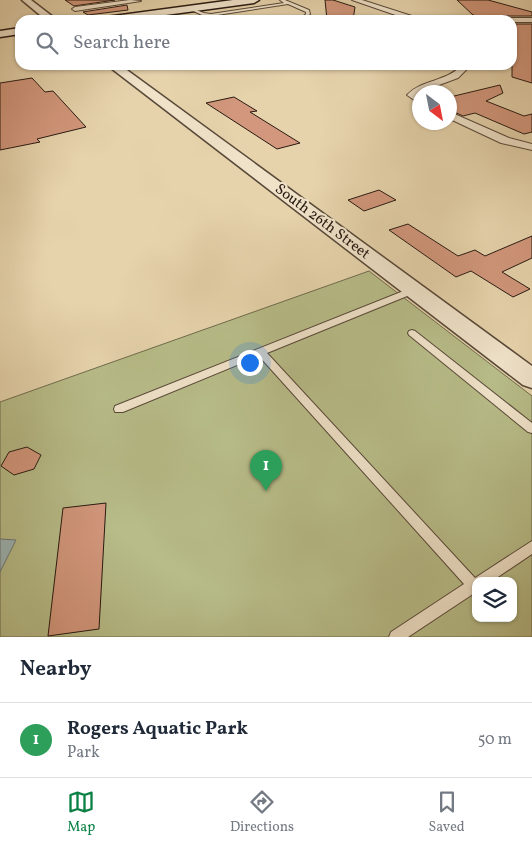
<!DOCTYPE html>
<html lang="en">
<head>
<meta charset="utf-8">
<style>
  :root { --surface:#fff; --page:#f2f2f3; --text:#1f2937; --muted:#747a83; --line:#e0e1e3; --accent:#0b8043 }
  body { margin:0; font-family:Vollkorn,serif; background:var(--page); color:var(--text) }
  .controls { position:absolute; right:15px; bottom:15px; display:grid; overflow:hidden; border-radius:10px; box-shadow:0 1px 4px #0004 }
  .controls button { width:45px; height:45px; display:grid; place-items:center; padding:0; border:0; border-bottom:1px solid var(--line); background:var(--surface); color:var(--text); font:25px sans-serif }
  .compass { position:absolute; left:412px; top:85px; width:45px; height:45px; border-radius:50%; background:var(--surface); box-shadow:0 1px 4px #0004; rotate:148deg }
  .you { position:absolute; left:249px; top:362px; width:18px; height:18px; margin:-12px; border:4px solid #fff; border-radius:50%; background:#1a73e8; box-shadow:0 0 0 8px #1a73e833 }
  .badge { display:grid; place-items:center; width:32px; height:32px; border-radius:50%; background:var(--accent); color:#fff; font-size:16px; font-weight:700 }
  .pin { position:absolute; translate:-50% -41px; filter:drop-shadow(0 1px 2px #0008) }
  .pin::after { content:''; position:absolute; top:26px; width:18px; height:15px; background:inherit; clip-path:polygon(0 0,100% 0,50% 100%) }
  .list { margin:0; padding:0; list-style:none }
  h2 { display:flex; justify-content:space-between; align-items:center; height:65px; margin:0; padding:0 20px; font-size:21px }
  h2 small { font-size:16px; font-weight:400; color:var(--muted) }
  .list li { display:grid; grid-template-columns:32px 1fr auto; gap:15px; align-items:center; box-sizing:border-box; height:75px; padding:0 20px; border-top:1px solid var(--line) }
  .list b { display:block; font-size:19px; white-space:nowrap }
  .list p { margin:0; font-size:16px; white-space:nowrap; color:var(--muted) }
  .list em { font-size:16px; font-style:normal; color:var(--muted) }
  .icon { flex:none; width:28px; height:28px; fill:none; stroke:currentColor; stroke-width:2; stroke-linecap:round; stroke-linejoin:round }
  .map { position:relative; flex:none; width:532px; height:637px; overflow:hidden }
  .search { position:absolute; background:var(--surface); box-shadow:0 1px 4px #0004; left:15px; right:15px; top:15px; height:55px; display:flex; align-items:center; gap:12px; box-sizing:border-box; padding:0 18px; border-radius:15px; color:var(--muted); font-size:19px }
  .sheet { height:140px; background:var(--surface) }
  nav { display:flex; justify-content:space-around; align-items:center; box-sizing:border-box; height:70px; border-top:1px solid var(--line); background:var(--surface); font-size:14px; color:var(--muted) }
  nav a { display:grid; justify-items:center; gap:2px }
  nav .on { color:var(--accent) }
  .map>svg:first-child { display:block }
  .green { fill:#b7bc88; stroke:#706b4d; fill-rule:evenodd }
  .water { fill:#9cb5b5; stroke:#6e7774 }
  .building { fill:#d2977c; stroke:#281a12 }
  .lines { fill:none; stroke-linecap:round; stroke-linejoin:round }
  .service-casing { stroke:#584838; stroke-width:2 }
  .minor-casing { stroke:#584838; stroke-width:2 }
  .tertiary-casing { stroke:#584838; stroke-width:3 }
  .secondary-casing { stroke:#281a12; stroke-width:3 }
  .service { fill:#efe2c9; fill-rule:evenodd }
  .minor { fill:#efe2c9; fill-rule:evenodd }
  .tertiary { fill:#efe2c9; fill-rule:evenodd }
  .secondary { fill:#efe2c9; fill-rule:evenodd }
  .labels { text-anchor:middle; dominant-baseline:central; stroke-width:4.5; stroke-linejoin:round; paint-order:stroke }
  .street-label { font-size:15px; fill:#281a12; stroke:#efe2c9 }
</style>
</head>
<body>
<div class="map">
<svg width="532" height="637" viewBox="0 0 532 637">
  <rect width="100%" height="100%" fill="#e6d3ac"/>
  <filter id="stains"><feTurbulence type="fractalNoise" baseFrequency=".004" numOctaves="4"/><feColorMatrix values="0 0 0 0 .2 0 0 0 0 .09 0 0 0 0 .02 0 0 0 .5 -.17"/></filter>
  <radialGradient id="worn" r=".72"><stop offset=".6" stop-color="#630" stop-opacity="0"/><stop offset="1" stop-color="#630" stop-opacity=".3"/></radialGradient>
  <path class="green" d="M369,271L532,396V637H0V402ZM476,581H513V618H476Z"/>
  <path class="water" d="M0,539L16,540L0,572Z"/>
  <g class="building">
    <path d="M65,0H115L74,6Z"/>
    <path d="M325,0H333L355,7L353,20H327Z"/>
    <path d="M457,0H488L532,12V16H477L473,15Z"/>
    <path d="M127,5L128,10L88,15L83,12Z"/>
    <path d="M512,24H532V83L512,77Z"/>
    <path d="M32,78L45,92L53,91L86,127L37,139L40,142L0,150V83Z"/>
    <path d="M500,85L503,93L486,101L524,116L532,114V132L524,134L475,113L463,116L450,110V97Z"/>
    <path d="M234,97L257,111L250,112L300,143L277,149L206,103Z"/>
    <path d="M379,190L396,200L364,211L348,200Z"/>
    <path d="M408,224L458,256L475,250L485,256L532,236V258L502,272L530,289L513,297L471,271L456,277L389,230Z"/>
    <path d="M27,447L41,455L34,469L14,475L1,466L9,452Z"/>
    <path d="M106,503L99,629L48,636L63,508Z"/>
  </g>
  <g class="lines">
    <defs>
      <g id="service">
        <path d="M280,0H285L309,10L310,14L303,20H299L306,14V12L288,4L211,16L202,15L189,9L191,8L204,13L211,14L284,3Z"/>
        <path d="M411,288H417L418,290L417,292L267,353L475,578L532,541V554L492,581H476V592L408,637H389L391,632L464,584L259,356L123,412H115L114,409L115,406Z"/>
        <path d="M412,330L415,331L532,423V433L528,432L409,335L408,333L409,331Z"/>
      </g>
      <g id="minor">
        <path d="M130,0L141,1L75,11L72,9L75,7Z"/>
        <path d="M352,0H362L418,18H532V22H512V20H410Z"/>
        <path d="M462,65H471L458,78L420,92V104L407,95C422,79 447,82 462,65Z"/>
        <path d="M450,112L509,138L532,144V150L501,143L450,119Z"/>
      </g>
      <g id="tertiary">
        <path d="M22,0H31L57,20H46Z"/>
        <path d="M107,65H120L532,366V388L523,385Z"/>
      </g>
      <g id="secondary">
        <path d="M233,0H259L254,3L129,20H101L106,17Z"/>
        <path d="M20,28V34L0,37V31Z"/>
      </g>
    </defs>
    <use href="#service" class="service-casing"/>
    <use href="#minor" class="minor-casing"/>
    <use href="#tertiary" class="tertiary-casing"/>
    <use href="#secondary" class="secondary-casing"/>
    <use href="#service" class="service"/>
    <use href="#minor" class="minor"/>
    <use href="#tertiary" class="tertiary"/>
    <use href="#secondary" class="secondary"/>
  </g>
  <g class="labels">
    <g class="street-label">
      <text transform="translate(322 222) rotate(37)">South 26th Street</text>
    </g>
  </g>
  <rect width="100%" height="100%" filter="url(#stains)"/>
  <rect width="100%" height="100%" fill="url(#worn)"/>
</svg>
<div class="controls">
<button><svg class="icon" aria-label="layers" viewBox="0 0 24 24"><path d="M12 4l9 5-9 5-9-5zM3 14l9 5 9-5"/></svg></button>
</div>
<svg class="compass" viewBox="-18 -18 36 36"><path d="M0-13l5 13h-10z" fill="#e53935"/><path d="M0 13l5-13h-10z" fill="#747a83"/></svg>
<div class="you"></div>
<div class="pin badge" style="left:266px;top:491px;background:#2e9e5b">1</div>
<div class="search"><svg class="icon" aria-label="search" viewBox="0 0 24 24"><circle cx="10" cy="10" r="6"/><path d="M15 15l6 6"/></svg>Search here</div>
</div>
<section class="sheet">
<h2>Nearby<small></small></h2>
<ul class="list">
<li><span class="badge" style="background:#2e9e5b">1</span><div><b>Rogers Aquatic Park</b><p>Park</p></div><em>50 m</em></li>
</ul>
</section>
<nav>
<a class="on"><svg class="icon" aria-label="map" viewBox="0 0 24 24"><path d="M3 6l6-2 6 2 6-2v14l-6 2-6-2-6 2zM9 4v14M15 6v14"/></svg>Map</a>
<a><svg class="icon" aria-label="directions" viewBox="0 0 24 24"><path d="M12 3l9 9-9 9-9-9zM9 14v-3h6M13 9l2 2-2 2"/></svg>Directions</a>
<a><svg class="icon" aria-label="saved" viewBox="0 0 24 24"><path d="M7 4h10v16l-5-4-5 4z"/></svg>Saved</a>
</nav>
</body>
</html>
